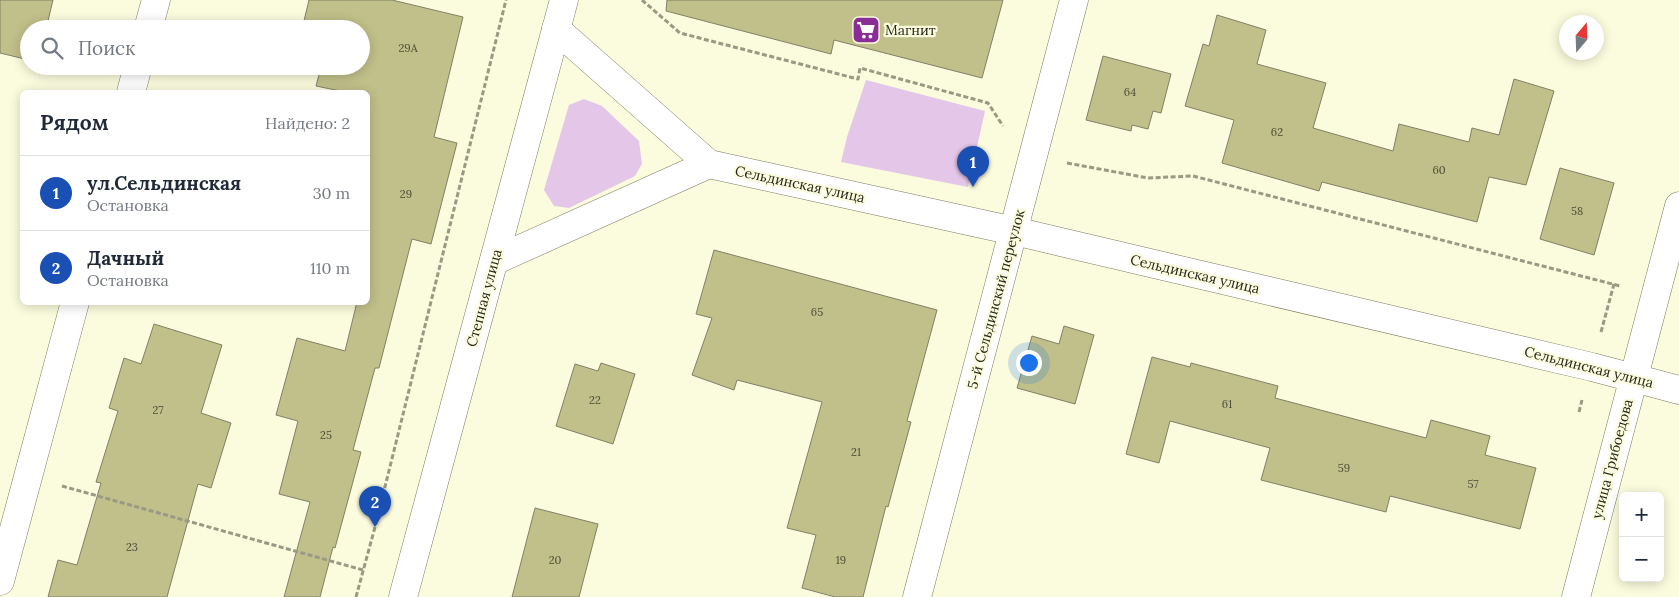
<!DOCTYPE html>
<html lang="ru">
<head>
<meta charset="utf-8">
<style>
  :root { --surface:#fff; --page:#f6f6f7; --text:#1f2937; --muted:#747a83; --line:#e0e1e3; --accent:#8b2d97 }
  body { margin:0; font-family:Lora,serif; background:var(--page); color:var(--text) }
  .controls { position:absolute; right:15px; bottom:15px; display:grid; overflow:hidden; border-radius:8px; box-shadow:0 2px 12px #0003 }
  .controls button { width:45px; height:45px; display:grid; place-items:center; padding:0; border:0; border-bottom:1px solid var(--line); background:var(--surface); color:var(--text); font:25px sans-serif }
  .compass { position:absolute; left:1559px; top:15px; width:45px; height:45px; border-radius:50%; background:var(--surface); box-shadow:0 2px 12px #0003; rotate:19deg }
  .you { position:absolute; left:1028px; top:362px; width:18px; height:18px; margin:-12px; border:4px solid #fff; border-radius:50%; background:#1a73e8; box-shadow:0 0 0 8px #1a73e833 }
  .badge { display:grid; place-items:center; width:32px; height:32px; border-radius:50%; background:var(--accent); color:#fff; font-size:16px; font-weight:700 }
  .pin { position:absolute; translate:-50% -41px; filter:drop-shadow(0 1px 2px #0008) }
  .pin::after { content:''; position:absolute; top:26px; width:18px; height:15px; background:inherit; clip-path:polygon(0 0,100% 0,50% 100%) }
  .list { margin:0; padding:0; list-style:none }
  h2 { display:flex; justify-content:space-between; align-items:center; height:65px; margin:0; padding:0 20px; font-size:21px }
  h2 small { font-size:16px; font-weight:400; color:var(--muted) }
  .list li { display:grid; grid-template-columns:32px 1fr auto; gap:15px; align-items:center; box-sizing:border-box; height:75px; padding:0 20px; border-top:1px solid var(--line) }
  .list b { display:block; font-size:19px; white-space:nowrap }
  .list p { margin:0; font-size:16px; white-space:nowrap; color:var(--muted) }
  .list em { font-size:16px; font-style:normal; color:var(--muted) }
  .icon { flex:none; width:28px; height:28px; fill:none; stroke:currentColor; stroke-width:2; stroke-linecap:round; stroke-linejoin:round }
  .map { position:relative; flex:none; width:1679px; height:597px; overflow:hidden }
  .search { position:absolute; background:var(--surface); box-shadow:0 2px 12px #0003; left:20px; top:20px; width:350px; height:55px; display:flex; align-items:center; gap:12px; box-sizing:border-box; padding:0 18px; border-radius:28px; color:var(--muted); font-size:19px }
  .panel { position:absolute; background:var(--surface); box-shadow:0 2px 12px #0003; left:20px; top:90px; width:350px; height:215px; border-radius:8px }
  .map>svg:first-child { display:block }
  .grass { fill:#e4c6e8 }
  .building { fill:#c1c08a; stroke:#808066 }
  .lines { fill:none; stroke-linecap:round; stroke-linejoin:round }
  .minor-casing { stroke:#7b7b61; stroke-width:29 }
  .tertiary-casing { stroke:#7b7b61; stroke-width:29 }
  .path { stroke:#999984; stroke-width:3; stroke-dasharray:5 2.5; stroke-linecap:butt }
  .minor { stroke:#fff; stroke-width:28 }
  .tertiary { stroke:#fff; stroke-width:28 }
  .labels { text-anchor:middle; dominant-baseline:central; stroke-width:4.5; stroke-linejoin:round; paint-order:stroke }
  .number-label { font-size:11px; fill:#4d4c37 }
  .poi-label { font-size:14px; fill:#26261b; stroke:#fbfbde; text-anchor:start }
  .street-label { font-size:14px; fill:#26261b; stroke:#fbfbde }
</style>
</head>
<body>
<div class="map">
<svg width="1679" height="597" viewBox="0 0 1679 597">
  <rect width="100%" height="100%" fill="#fbfbde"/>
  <g class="grass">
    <path d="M866,80L985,111L968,187L841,162L847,137Z"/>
    <path d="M584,99L602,106L639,141L642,164L635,176L569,208L554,206L544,190L569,105Z"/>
  </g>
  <g class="building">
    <path d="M0,0H53L46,29H29V60L0,53Z"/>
    <path d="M309,0H392L463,17L434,137L457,143L431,244L412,239L379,368H375L353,450L361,452L335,548L333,547L320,597H284L310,502L279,494L298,421L276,415L297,338L345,351L357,302H368V92H345L316,86L320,71L300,66H361V29H302Z"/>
    <path d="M667,0H1003L982,78L834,40L831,54L666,11Z"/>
    <path d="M1217,15L1266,30L1257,64L1326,83L1313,128L1393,151L1399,124L1469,142L1472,128L1499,135L1514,79L1554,91L1526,185L1489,177L1477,222L1322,182L1319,191L1222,163L1234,120L1185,106L1203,44L1209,46Z"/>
    <path d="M1103,56L1171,74L1161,113L1153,111L1148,129L1132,125L1131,131L1086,120Z"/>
    <path d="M1560,168L1614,183L1594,255L1540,239Z"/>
    <path d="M714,250L937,310L907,421L911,422L888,507L886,506L863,597H835L802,588L816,535L787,528L822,402L737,380L734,390L692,375L712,318L696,314Z"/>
    <path d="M154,324L222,345L201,413L231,423L211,488L198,484L167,597H48L58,560L77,565L101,483L96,482L118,411L109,408L124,358L141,364Z"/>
    <path d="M1064,326L1094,335L1075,404L1017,388L1032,336L1059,344Z"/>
    <path d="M1152,357L1190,367L1191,363L1278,386L1275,398L1426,438L1431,420L1490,436L1485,455L1536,468L1520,529L1390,496L1386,512L1261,480L1270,448L1170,421L1159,463L1126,454Z"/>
    <path d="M601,363L635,374L613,444L556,426L575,364L598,371Z"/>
    <path d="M535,508L598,524L579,597H512Z"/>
  </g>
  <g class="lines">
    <defs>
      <g id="minor">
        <path d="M148,29L156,0"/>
        <path d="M556,29L709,164L1014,231L1592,367L1679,390"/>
        <path d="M131,92L138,66"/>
        <path d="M494,261L709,164"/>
        <path d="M0,581L75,302"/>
        <path d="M917,597L1074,0"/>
        <path d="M1576,597L1679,206"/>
      </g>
      <path id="tertiary" d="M403,597L564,0"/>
    </defs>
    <use href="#minor" class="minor-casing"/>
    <use href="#tertiary" class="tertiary-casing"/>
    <g class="path">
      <path d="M642,0L680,33L858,79L860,68L988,103L1003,126"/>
      <path d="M1067,163L1148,178L1193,176L1620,286"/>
      <path d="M1601,332L1614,284"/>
      <path d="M1579,412L1582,400"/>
      <path d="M62,486L363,570"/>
      <path d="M356,597L375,527L506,0"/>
    </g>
    <use href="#minor" class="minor"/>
    <use href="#tertiary" class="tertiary"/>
  </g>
  <defs>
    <symbol id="supermarket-square" viewBox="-11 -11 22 22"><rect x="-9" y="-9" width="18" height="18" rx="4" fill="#8b2d97" stroke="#fbfbde"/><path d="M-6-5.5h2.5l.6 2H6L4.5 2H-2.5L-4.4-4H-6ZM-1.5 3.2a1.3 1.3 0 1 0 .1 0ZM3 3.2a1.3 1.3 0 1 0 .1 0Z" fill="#fff"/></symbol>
  </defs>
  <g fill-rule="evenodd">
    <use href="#supermarket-square" x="850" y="14" width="32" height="32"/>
  </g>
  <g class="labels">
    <g class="number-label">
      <text x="408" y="48">29А</text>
      <text x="1130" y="92">64</text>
      <text x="1277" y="132">62</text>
      <text x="1439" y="170">60</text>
      <text x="406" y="194">29</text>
      <text x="1577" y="211">58</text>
      <text x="817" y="312">65</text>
      <text x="595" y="400">22</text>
      <text x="1227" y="404">61</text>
      <text x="158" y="410">27</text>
      <text x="326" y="435">25</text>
      <text x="856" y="452">21</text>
      <text x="1344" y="468">59</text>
      <text x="1473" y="484">57</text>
      <text x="132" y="547">23</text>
      <text x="555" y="560">20</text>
      <text x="841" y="560">19</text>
    </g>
    <g class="poi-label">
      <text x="885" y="30">Магнит</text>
    </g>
    <g class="street-label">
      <text transform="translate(800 184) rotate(12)">Сельдинская улица</text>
      <text transform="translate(1195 274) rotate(13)">Сельдинская улица</text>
      <text transform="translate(484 298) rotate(-75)">Степная улица</text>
      <text transform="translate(996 299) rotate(-75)">5-й Сельдинский переулок</text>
      <text transform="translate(1589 367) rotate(14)">Сельдинская улица</text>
      <text transform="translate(1612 459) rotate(-75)">улица Грибоедова</text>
    </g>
  </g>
</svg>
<div class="controls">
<button>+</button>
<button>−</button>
</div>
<svg class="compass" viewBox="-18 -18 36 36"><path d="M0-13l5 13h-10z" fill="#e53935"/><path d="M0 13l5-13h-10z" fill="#747a83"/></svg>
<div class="you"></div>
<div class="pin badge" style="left:973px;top:187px;background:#1a4fb4">1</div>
<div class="pin badge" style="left:375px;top:527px;background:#1a4fb4">2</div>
<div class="search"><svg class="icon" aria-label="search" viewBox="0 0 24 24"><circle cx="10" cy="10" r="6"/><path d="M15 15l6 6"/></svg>Поиск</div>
<section class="panel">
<h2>Рядом<small>Найдено: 2</small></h2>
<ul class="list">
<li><span class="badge" style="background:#1a4fb4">1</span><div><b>ул.Сельдинская</b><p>Остановка</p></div><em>30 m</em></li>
<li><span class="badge" style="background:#1a4fb4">2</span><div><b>Дачный</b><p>Остановка</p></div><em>110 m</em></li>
</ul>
</section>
</div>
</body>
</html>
